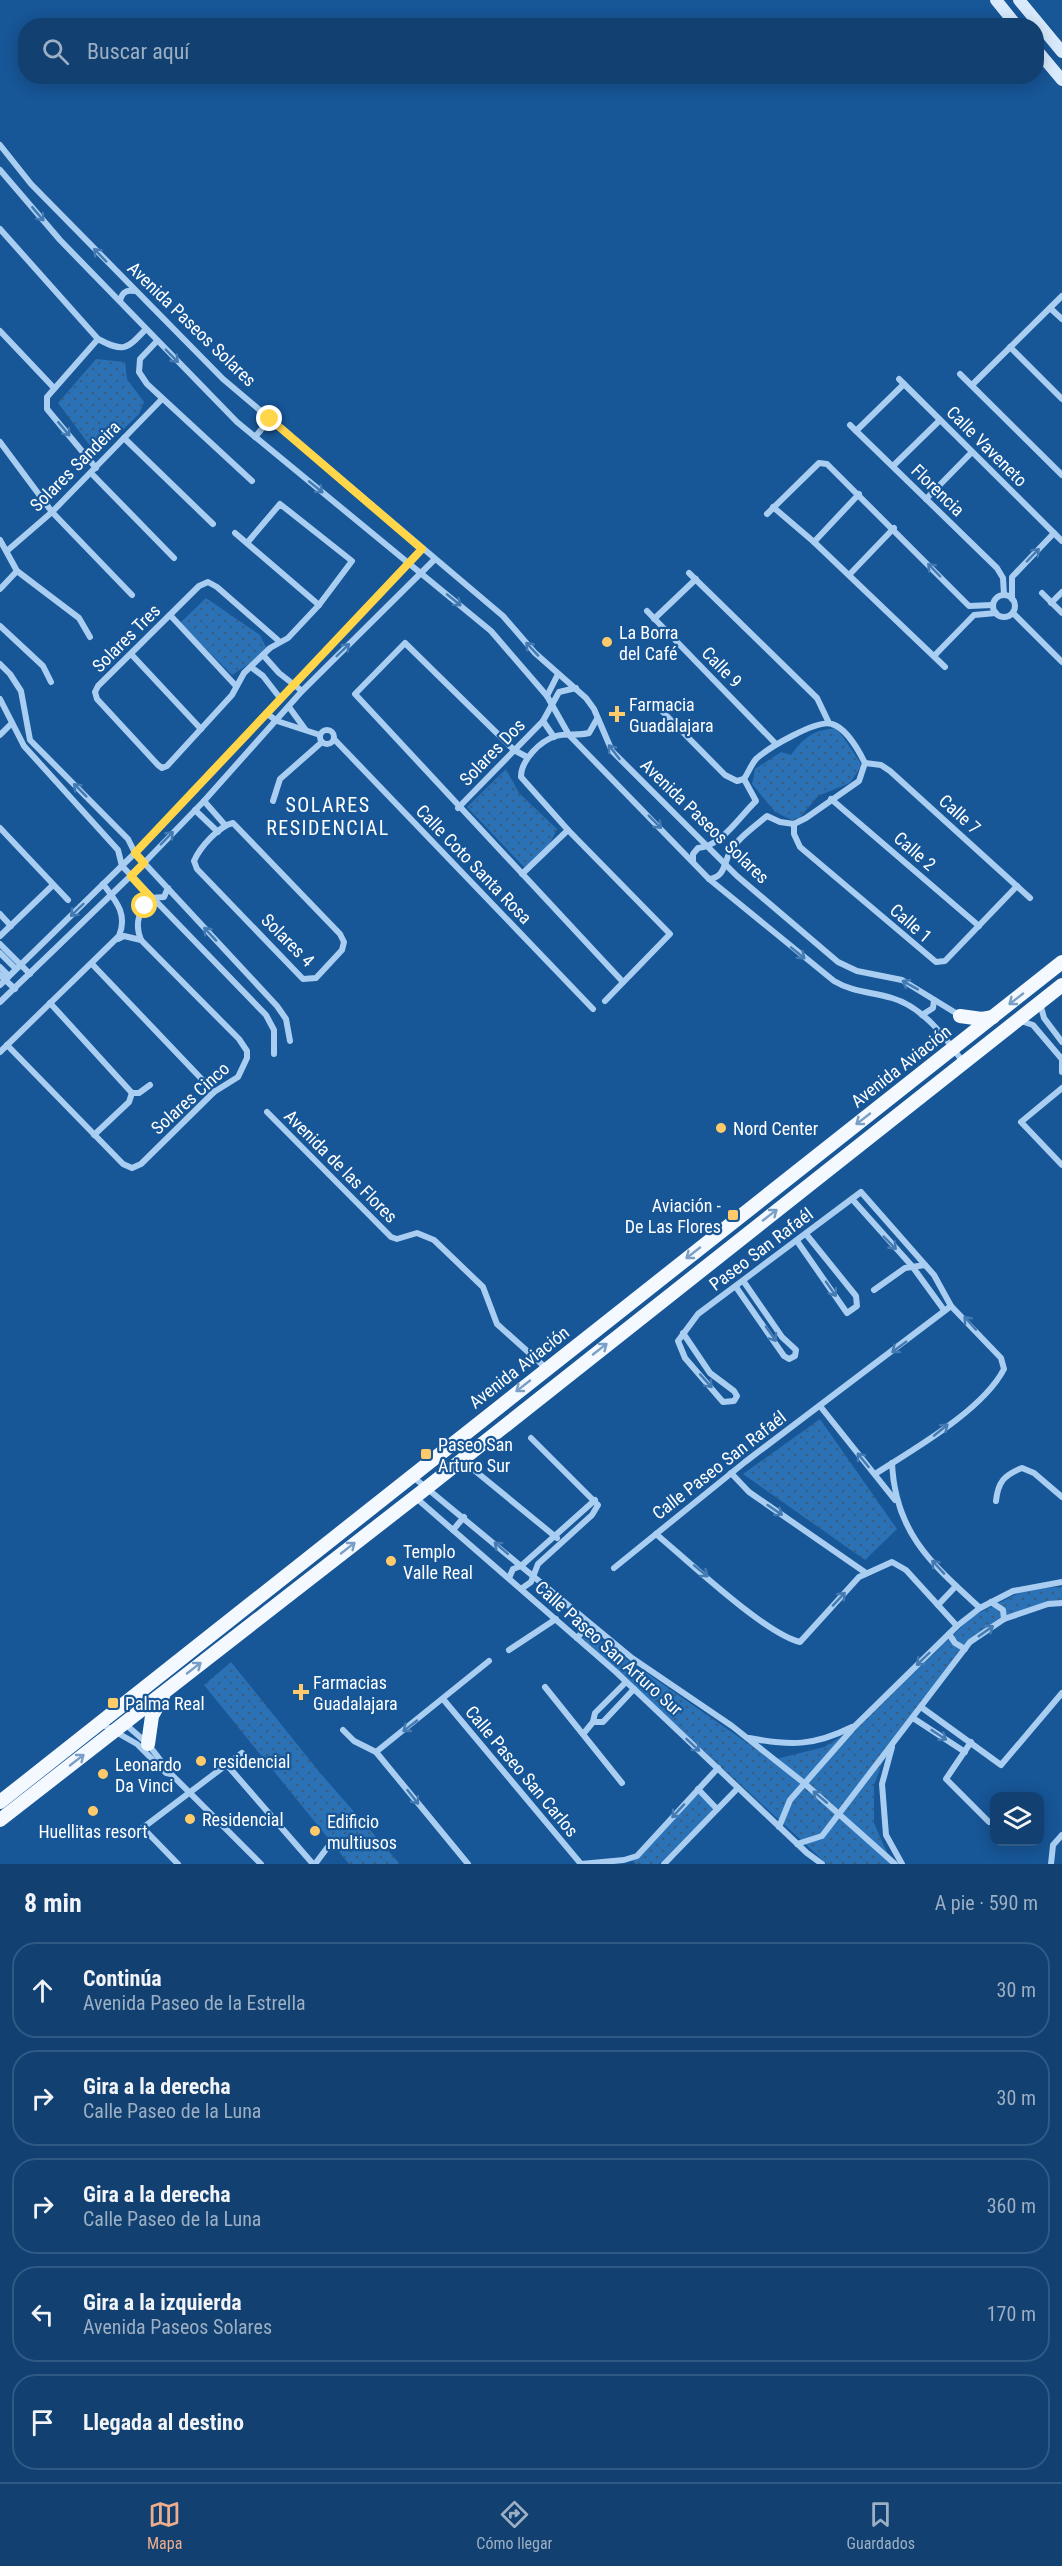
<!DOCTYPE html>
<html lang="es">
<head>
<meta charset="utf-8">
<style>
  :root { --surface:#114071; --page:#1e4b79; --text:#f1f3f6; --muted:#9cafc3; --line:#305984; --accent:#eead8d }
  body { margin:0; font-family:"Roboto Condensed",sans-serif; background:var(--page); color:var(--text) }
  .controls { position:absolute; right:18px; bottom:18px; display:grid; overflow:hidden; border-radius:12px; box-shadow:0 3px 15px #0003 }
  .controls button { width:54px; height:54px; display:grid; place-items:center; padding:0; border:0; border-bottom:2px solid var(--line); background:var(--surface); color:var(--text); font:30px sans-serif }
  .stop { position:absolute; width:18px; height:18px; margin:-14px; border:4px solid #ffd54a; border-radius:50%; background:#fff }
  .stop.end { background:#ffd54a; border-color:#fff; box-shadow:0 2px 6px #0008 }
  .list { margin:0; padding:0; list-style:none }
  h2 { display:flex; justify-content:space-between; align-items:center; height:78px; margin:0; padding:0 24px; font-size:26px }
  h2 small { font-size:20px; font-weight:400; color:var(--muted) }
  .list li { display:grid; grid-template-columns:39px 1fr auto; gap:18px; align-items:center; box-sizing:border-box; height:96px; margin:0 12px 12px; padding:0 12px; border:2px solid var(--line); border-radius:24px }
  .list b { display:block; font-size:22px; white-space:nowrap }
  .list p { margin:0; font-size:20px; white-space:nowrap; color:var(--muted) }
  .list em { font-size:20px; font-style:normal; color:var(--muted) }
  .icon { flex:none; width:33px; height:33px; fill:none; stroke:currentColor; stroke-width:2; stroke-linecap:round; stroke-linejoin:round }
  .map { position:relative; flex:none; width:1062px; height:1864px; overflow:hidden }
  .search { position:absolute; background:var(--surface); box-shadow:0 3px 15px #0003; left:18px; right:18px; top:18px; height:66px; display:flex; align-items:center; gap:15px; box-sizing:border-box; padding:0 21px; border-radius:24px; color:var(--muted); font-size:22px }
  .sheet { height:618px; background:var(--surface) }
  nav { display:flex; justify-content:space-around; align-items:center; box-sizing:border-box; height:84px; border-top:2px solid var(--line); background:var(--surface); font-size:16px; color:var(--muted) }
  nav a { display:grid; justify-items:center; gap:3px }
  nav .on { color:var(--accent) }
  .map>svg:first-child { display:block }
  .grass { fill:url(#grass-dots) }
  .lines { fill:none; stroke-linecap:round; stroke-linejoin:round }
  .minor { stroke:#a9cef1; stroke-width:6 }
  .secondary { stroke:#d8eafc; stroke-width:12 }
  .primary { stroke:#f4f9ff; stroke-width:14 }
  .oneway { stroke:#437ab2 }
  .oneway2 { stroke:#7a9fc6 }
  .route { stroke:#ffd54a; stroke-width:8 }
  .poi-dot { fill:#ffcb6a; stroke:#175697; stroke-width:2 }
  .labels { text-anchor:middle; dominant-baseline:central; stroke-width:4.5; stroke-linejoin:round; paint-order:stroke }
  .street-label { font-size:18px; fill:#fff; stroke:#175697 }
  .poi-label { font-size:18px; fill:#fff; stroke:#175697; text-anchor:start }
  .neighbourhood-label { font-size:20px; letter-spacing:1.5px; fill:#fff; stroke:#175697 }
</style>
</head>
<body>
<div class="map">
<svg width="1062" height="1864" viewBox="0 0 1062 1864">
  <defs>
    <pattern id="grass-dots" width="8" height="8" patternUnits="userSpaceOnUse" patternTransform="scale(1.5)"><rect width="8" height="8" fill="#2a71b6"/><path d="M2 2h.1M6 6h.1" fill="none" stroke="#3d5d7c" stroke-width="1.8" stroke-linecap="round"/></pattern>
  </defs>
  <rect width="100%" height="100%" fill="#175697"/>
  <g class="grass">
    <path d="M96,359L125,362L127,379L144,402L139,414L97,455L58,403Z"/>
    <path d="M206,598L260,635L266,647L255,660L232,675L180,623Z"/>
    <path d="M837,728L862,765L850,783L818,796L796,822L775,812L752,784L755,769L781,752L791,755C805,736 814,730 837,728Z"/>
    <path d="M506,769L519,793L557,829C550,847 540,856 524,867L467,807Z"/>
    <path d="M820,1419L897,1529L865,1560L743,1474Z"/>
    <path d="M1062,1587V1602L1046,1603L1000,1617L966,1645L889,1745L874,1785V1823L892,1864H827L582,1639L589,1633L772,1760L824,1747L859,1726L973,1616L1029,1588Z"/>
    <path d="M231,1662L321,1774L400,1864H349L204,1685Z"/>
    <path d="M699,1791L716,1808L659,1864H636L631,1859Z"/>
  </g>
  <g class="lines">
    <g class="minor">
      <path d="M0,145L31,184L223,379L503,616L535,653L586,698L594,709L612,751L737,876L838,962L857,971L902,980L959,1015"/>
      <path d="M0,170L60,240L237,422L491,631L547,696L569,735L709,879L834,981C852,992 872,992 892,998C923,1007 945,1037 963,1062"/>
      <path d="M0,229L98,339C124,353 127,349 146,329"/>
      <path d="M120,301C122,293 125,290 134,291"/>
      <path d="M1050,308L1062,319"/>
      <path d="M0,331L54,388"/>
      <path d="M157,341L140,359L139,372L147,384L252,481"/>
      <path d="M1010,347L1062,399"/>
      <path d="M960,374L1062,475"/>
      <path d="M899,379L1062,541"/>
      <path d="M972,385L1062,296"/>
      <path d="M850,425L997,568L1003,578L1004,595"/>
      <path d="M856,431L904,384"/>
      <path d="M255,437L270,419"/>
      <path d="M124,438L213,524"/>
      <path d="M0,442L52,512L132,595"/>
      <path d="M893,466L940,420"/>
      <path d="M96,468L47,409V397L98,339"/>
      <path d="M91,473L174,558"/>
      <path d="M926,499L971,453"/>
      <path d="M773,507L814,542L945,667"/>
      <path d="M767,514L819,463L827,464L969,606L993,605"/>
      <path d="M235,533L319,605"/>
      <path d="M0,540L17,571L0,589"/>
      <path d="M814,542L859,494"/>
      <path d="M247,543L280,504L352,561L319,605L288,638L270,648L244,673L232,695L167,766L162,768L158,765L97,699L95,692L98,686L199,586L208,582L217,587L280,642"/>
      <path d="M8,550L52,512L161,400"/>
      <path d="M17,571L79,618L90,637"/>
      <path d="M689,573L817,698L829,723"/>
      <path d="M849,575L894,528"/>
      <path d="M1042,593L1062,613"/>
      <circle cx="1004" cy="606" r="11"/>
      <path d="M1012,599V577L1054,533"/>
      <path d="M1051,603L1062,592"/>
      <path d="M647,611L776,744"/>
      <path d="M1013,613L1062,662"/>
      <path d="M170,615L236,686"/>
      <path d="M654,619L696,579"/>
      <path d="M0,626L43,666L51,682"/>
      <path d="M131,654L201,729"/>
      <path d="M263,655L279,673L302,691"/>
      <path d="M934,656L974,615L996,613"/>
      <path d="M0,664L10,674L21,691L30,740L128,839L135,853L277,1006L286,1019L290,1041"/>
      <path d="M251,667L263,676L280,698"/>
      <path d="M547,696L558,674"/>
      <path d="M0,699L24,746L118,850L122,866L266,1015L274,1030V1054"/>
      <path d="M289,707L305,729"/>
      <path d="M660,709L725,775L737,781L744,779"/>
      <path d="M266,713L277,721L320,735"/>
      <path d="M597,719L589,733C578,736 566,733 556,736C540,741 521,760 521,777L568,830L670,934L605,1001"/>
      <path d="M543,721L554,737"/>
      <circle cx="327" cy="737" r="7"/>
      <path d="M0,735L12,723"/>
      <path d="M334,739L593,1009"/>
      <path d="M527,757L514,750L405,643L355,694L623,982"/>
      <path d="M865,763L881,765L890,771L1030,898"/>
      <path d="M831,799L979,926"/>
      <path d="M204,801L225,825"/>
      <path d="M273,801L280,779L322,742"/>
      <path d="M458,808L543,721L559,692L576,688"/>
      <path d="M195,810L218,832"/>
      <path d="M233,823L340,934L344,942L342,950L316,978L303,979L197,869L194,861C200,847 219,826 233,823Z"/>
      <path d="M794,824V834L800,847L936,962L945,961L1017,886"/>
      <path d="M0,828L68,900"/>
      <path d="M693,861V854L698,848C722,846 739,817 756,801L744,779"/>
      <path d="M522,874L568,830"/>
      <path d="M709,879C725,877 723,865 730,852C738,838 755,826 767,816L780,822L794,824L806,818L859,781L865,763C859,751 846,728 832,724C817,719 768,748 756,759C751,765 748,773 744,779"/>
      <path d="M0,914L11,926"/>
      <path d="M0,936L53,885"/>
      <path d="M118,939L124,936L141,940"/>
      <path d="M0,944L30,974"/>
      <path d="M0,953L16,969"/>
      <path d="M92,964L214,1092"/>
      <path d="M0,967L9,976"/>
      <path d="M0,975L15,989"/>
      <path d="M0,985L135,853L422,549"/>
      <path d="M0,1002L144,863L204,801L302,691L434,560"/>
      <path d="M50,1003L132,1093"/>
      <path d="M1040,1003L1044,1018L1062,1042"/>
      <path d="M922,1015L933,1008L934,1000"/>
      <path d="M1021,1021L1033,1025L1061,1058"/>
      <path d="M7,1045L123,1164L132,1168L141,1164L214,1092L238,1077L247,1058V1051L239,1039L141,940C134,922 139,913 151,898L164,897L168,888"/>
      <path d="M0,1052L119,936C128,914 116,901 103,884"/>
      <path d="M1062,1058V1072"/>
      <path d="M1062,1088L1021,1122L1062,1165"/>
      <path d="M132,1093H139L150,1085"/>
      <path d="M267,1112L391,1237L397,1239L417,1233L434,1240L483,1287L497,1324L546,1368"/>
      <path d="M94,1135L129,1102L132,1093"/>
      <path d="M852,1199L912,1266L944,1310"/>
      <path d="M797,1241L847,1313L857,1306L856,1296L806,1234"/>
      <path d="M736,1287L784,1356L789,1359L795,1356L796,1350L782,1337L744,1282"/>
      <path d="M874,1290L905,1268L925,1265"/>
      <path d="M683,1333L710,1373L734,1391L737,1396L734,1401L723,1402L685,1358L678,1341L698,1314L861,1192L934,1275L951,1306L1001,1358L1004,1369C983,1410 914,1449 875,1474"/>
      <path d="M820,1406L895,1500"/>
      <path d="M892,1463C895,1533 932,1564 980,1608"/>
      <path d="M474,1470L557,1538"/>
      <path d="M731,1473L749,1492L866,1573"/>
      <path d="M412,1476L632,1658L732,1726L804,1783L895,1864"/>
      <path d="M415,1497L616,1672L807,1853L822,1864"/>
      <path d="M996,1501C998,1482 1004,1475 1022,1468L1034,1473L1062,1497"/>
      <path d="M453,1530L464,1517"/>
      <path d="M656,1534C687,1560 765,1634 800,1642L859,1577L892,1562L906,1570L957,1626"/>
      <path d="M614,1568L745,1462L951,1306"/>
      <path d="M509,1578L513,1569L521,1566L595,1500"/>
      <path d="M521,1589L531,1582L538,1564L592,1515L598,1505L531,1438"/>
      <path d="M991,1602L1003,1610L1004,1619"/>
      <path d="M938,1605L956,1586"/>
      <path d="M949,1634L955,1643L965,1649"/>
      <path d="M577,1638L586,1628L595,1629"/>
      <path d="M509,1650L556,1619"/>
      <path d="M545,1687L622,1783"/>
      <path d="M443,1699L581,1864"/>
      <path d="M921,1707L1001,1765L1062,1693"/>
      <path d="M913,1718L965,1752"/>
      <path d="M593,1722H603L634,1689"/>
      <path d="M100,1723L137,1744L166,1773L171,1774"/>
      <path d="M124,1723L148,1744L171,1774L261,1864"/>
      <path d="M343,1730L354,1741L376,1752L468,1864"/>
      <path d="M584,1733L593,1722L595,1713L626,1682"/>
      <path d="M749,1738C790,1746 814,1746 852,1727"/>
      <path d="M971,1742L946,1779L989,1822"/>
      <path d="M892,1747L882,1784L886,1835L902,1864"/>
      <path d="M376,1752L489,1661"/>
      <path d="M227,1765L313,1864"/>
      <path d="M698,1789L717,1809"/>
      <path d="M779,1827L790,1800L855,1726L957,1626L980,1608L1013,1591L1062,1582"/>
      <path d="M143,1828L178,1864"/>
      <path d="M132,1836L242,1753"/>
      <path d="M797,1844L822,1836L970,1642L1004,1619L1048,1604L1062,1603"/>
      <path d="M315,1864L327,1848"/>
      <path d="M581,1864L624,1860L637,1856L718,1768"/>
      <path d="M664,1864L738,1788"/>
      <path d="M1051,1864L1053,1845L1062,1835"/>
    </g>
    <g class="secondary">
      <path d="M996,0L1017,26"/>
      <path d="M1019,0L1062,52"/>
      <path d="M1036,49L1062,80"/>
    </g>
    <g class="primary">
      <path d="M960,1016L982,1019L993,1017"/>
      <path d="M148,1744L152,1716L163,1696"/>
      <path d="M0,1802L1062,962"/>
      <path d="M0,1820L429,1486L1062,985"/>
    </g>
  </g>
  <defs><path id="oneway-shaft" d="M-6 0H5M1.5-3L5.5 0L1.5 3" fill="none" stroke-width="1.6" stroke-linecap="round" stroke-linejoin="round" transform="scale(1.5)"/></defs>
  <g class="oneway">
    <use href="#oneway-shaft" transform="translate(38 214) rotate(50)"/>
    <use href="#oneway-shaft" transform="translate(100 255) rotate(-134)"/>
    <use href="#oneway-shaft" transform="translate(172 356) rotate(46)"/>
    <use href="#oneway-shaft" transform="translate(64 429) rotate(50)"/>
    <use href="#oneway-shaft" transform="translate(316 487) rotate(39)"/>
    <use href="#oneway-shaft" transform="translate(1033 555) rotate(-46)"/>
    <use href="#oneway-shaft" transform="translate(934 570) rotate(-134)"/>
    <use href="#oneway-shaft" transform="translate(454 600) rotate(39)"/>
    <use href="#oneway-shaft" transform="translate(532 649) rotate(-133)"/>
    <use href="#oneway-shaft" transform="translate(343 650) rotate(-44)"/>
    <use href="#oneway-shaft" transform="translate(614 752) rotate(-128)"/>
    <use href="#oneway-shaft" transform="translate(80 790) rotate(-135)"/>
    <use href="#oneway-shaft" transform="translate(655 822) rotate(45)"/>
    <use href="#oneway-shaft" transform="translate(167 838) rotate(-46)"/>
    <use href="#oneway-shaft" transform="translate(77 910) rotate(136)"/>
    <use href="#oneway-shaft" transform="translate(210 934) rotate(-133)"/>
    <use href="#oneway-shaft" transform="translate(798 953) rotate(39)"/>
    <use href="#oneway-shaft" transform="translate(910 985) rotate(-151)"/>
    <use href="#oneway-shaft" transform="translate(890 1243) rotate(46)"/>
    <use href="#oneway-shaft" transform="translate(831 1289) rotate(55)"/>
    <use href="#oneway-shaft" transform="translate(970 1323) rotate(-132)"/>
    <use href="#oneway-shaft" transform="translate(771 1334) rotate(55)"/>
    <use href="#oneway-shaft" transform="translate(899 1347) rotate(143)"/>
    <use href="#oneway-shaft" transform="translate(706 1381) rotate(48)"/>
    <use href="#oneway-shaft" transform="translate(941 1430) rotate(-39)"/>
    <use href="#oneway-shaft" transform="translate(863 1460) rotate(-129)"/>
    <use href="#oneway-shaft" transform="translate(775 1510) rotate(34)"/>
    <use href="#oneway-shaft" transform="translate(501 1548) rotate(-139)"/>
    <use href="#oneway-shaft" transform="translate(938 1567) rotate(-133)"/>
    <use href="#oneway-shaft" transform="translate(701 1571) rotate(39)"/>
    <use href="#oneway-shaft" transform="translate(839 1599) rotate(-47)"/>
    <use href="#oneway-shaft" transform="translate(986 1631) rotate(-35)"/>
    <use href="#oneway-shaft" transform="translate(923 1659) rotate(136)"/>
    <use href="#oneway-shaft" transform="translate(410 1726) rotate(142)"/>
    <use href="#oneway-shaft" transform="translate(939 1735) rotate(33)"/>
    <use href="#oneway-shaft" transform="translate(693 1745) rotate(43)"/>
    <use href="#oneway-shaft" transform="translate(413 1797) rotate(52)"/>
    <use href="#oneway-shaft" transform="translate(820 1797) rotate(-140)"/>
    <use href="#oneway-shaft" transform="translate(678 1811) rotate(133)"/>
  </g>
  <g class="oneway2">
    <use href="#oneway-shaft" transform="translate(1016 999) rotate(142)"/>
    <use href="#oneway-shaft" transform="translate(863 1119) rotate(142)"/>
    <use href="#oneway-shaft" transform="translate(770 1215) rotate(-38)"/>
    <use href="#oneway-shaft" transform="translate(693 1253) rotate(142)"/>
    <use href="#oneway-shaft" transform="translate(600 1349) rotate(-38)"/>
    <use href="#oneway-shaft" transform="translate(523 1386) rotate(142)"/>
    <use href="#oneway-shaft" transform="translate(348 1548) rotate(-38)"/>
    <use href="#oneway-shaft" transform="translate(194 1668) rotate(-38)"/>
    <use href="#oneway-shaft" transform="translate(77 1760) rotate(-38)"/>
  </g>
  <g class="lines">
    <path class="route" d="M145,906L151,898L131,876L144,863L135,853L422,549L270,419"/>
  </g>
  <g class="poi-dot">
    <circle cx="607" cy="642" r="6"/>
    <path d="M614 705h6v6h6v6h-6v6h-6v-6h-6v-6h6z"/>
    <circle cx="721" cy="1128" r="6"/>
    <rect x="727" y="1209" width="12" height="12" rx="3"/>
    <rect x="420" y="1448" width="12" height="12" rx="3"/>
    <circle cx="391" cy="1561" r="6"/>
    <path d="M298 1683h6v6h6v6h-6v6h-6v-6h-6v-6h6z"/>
    <rect x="107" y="1697" width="12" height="12" rx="3"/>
    <circle cx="201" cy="1761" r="6"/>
    <circle cx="103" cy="1774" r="6"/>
    <circle cx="93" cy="1811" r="6"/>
    <circle cx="190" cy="1819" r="6"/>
    <circle cx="315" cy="1831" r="6"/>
  </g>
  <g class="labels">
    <g class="street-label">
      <text transform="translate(192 324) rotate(44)">Avenida Paseos Solares</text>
      <text transform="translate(987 446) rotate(45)">Calle Vaveneto</text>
      <text transform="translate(75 466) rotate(-45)">Solares Sandeira</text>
      <text transform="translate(938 490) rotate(44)">Florencia</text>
      <text transform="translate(126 638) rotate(-45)">Solares Tres</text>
      <text transform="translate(722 667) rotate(46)">Calle 9</text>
      <text transform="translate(492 752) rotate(-46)">Solares Dos</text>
      <text transform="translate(960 814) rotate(42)">Calle 7</text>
      <text transform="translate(705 821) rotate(44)">Avenida Paseos Solares</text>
      <text transform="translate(915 851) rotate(41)">Calle 2</text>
      <text transform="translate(474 864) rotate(46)">Calle Coto Santa Rosa</text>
      <text transform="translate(911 923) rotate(41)">Calle 1</text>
      <text transform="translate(288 940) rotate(45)">Solares 4</text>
      <text transform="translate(901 1066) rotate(-38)">Avenida Aviación</text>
      <text transform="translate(190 1098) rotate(-42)">Solares Cinco</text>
      <text transform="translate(341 1166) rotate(45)">Avenida de las Flores</text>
      <text transform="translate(761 1249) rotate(-37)">Paseo San Rafaél</text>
      <text transform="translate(519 1367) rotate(-38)">Avenida Aviación</text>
      <text transform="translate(719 1465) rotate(-38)">Calle Paseo San Rafaél</text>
      <text transform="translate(609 1648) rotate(42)">Calle Paseo San Arturo Sur</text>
      <text transform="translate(522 1771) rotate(50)">Calle Paseo San Carlos</text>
    </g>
    <g class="poi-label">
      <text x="619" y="632">La Borra<tspan x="619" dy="21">del Café</tspan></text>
      <text x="629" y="704">Farmacia<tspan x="629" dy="21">Guadalajara</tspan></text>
      <text x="733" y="1128">Nord Center</text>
      <text x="721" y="1205" text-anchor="end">Aviación -<tspan x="721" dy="21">De Las Flores</tspan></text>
      <text x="438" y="1444">Paseo San<tspan x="438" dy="21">Arturo Sur</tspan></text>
      <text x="403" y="1551">Templo<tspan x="403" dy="21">Valle Real</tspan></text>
      <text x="313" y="1682">Farmacias<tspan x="313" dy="21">Guadalajara</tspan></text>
      <text x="125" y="1703">Palma Real</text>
      <text x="213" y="1761">residencial</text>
      <text x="115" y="1764">Leonardo<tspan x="115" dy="21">Da Vinci</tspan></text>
      <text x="202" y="1819">Residencial</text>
      <text x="327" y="1821">Edificio<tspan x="327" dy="21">multiusos</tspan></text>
      <text x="93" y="1831" text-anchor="middle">Huellitas resort</text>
    </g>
    <g class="neighbourhood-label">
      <text x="328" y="805">SOLARES<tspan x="328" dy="23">RESIDENCIAL</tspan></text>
    </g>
  </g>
</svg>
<div class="controls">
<button><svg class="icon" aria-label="layers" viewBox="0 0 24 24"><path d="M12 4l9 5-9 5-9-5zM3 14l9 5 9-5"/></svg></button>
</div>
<div class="stop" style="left:145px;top:906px"></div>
<div class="stop end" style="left:270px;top:419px"></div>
<div class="search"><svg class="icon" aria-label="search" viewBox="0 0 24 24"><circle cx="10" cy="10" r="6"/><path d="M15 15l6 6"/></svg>Buscar aquí</div>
</div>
<section class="sheet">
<h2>8 min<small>A pie · 590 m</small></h2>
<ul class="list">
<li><svg class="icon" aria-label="ahead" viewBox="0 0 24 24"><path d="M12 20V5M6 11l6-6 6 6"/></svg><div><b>Continúa</b><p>Avenida Paseo de la Estrella</p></div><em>30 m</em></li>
<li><svg class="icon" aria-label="right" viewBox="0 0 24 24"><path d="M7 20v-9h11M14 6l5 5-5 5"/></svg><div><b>Gira a la derecha</b><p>Calle Paseo de la Luna</p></div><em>30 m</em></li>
<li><svg class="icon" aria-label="right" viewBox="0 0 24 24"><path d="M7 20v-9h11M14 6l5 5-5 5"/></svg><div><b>Gira a la derecha</b><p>Calle Paseo de la Luna</p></div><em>360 m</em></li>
<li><svg class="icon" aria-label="left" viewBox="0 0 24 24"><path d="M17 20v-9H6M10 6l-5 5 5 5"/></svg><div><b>Gira a la izquierda</b><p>Avenida Paseos Solares</p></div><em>170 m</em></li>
<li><svg class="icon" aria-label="arrive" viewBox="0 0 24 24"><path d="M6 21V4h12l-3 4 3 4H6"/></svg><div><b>Llegada al destino</b></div></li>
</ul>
</section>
<nav>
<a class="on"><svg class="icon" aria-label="map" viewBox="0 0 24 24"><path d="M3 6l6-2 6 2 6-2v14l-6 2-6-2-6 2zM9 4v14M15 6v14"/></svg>Mapa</a>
<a><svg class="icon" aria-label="directions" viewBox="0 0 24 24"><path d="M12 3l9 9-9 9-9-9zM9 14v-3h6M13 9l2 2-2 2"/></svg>Cómo llegar</a>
<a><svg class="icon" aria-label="saved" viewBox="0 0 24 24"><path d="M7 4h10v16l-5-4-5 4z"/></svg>Guardados</a>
</nav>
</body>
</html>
